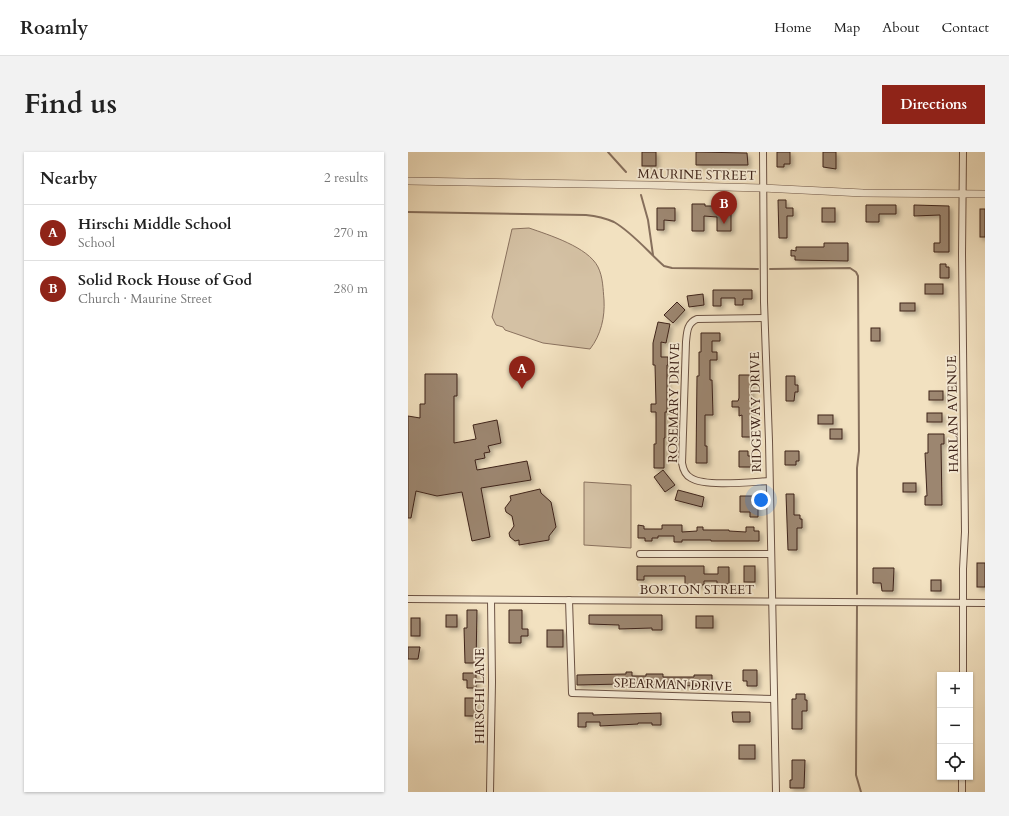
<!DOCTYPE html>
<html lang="en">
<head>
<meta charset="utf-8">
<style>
  :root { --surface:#fff; --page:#f2f2f2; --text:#222; --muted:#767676; --line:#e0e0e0; --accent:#8f2418 }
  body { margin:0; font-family:Cardo,serif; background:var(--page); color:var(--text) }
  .controls { position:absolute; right:12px; bottom:12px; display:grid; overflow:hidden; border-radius:0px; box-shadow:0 1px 3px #0004 }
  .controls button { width:36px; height:36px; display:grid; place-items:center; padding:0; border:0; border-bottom:1px solid var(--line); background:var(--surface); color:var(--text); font:20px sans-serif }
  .you { position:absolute; left:353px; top:348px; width:14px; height:14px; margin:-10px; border:3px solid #fff; border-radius:50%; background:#1a73e8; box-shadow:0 0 0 6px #1a73e833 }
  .badge { display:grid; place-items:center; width:26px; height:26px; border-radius:50%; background:var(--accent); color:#fff; font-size:13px; font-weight:700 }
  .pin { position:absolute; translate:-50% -33px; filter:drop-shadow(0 1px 2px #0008) }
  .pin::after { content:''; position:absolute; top:21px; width:14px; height:12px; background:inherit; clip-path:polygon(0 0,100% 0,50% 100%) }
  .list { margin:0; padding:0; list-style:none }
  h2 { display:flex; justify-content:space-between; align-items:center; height:52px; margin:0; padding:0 16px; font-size:17px }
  h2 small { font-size:13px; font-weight:400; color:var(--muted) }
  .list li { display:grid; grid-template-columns:26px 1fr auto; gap:12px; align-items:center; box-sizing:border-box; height:56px; padding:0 16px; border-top:1px solid var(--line) }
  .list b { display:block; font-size:15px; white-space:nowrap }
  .list p { margin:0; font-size:13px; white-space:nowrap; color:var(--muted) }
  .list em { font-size:13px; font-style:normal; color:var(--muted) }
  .icon { flex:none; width:22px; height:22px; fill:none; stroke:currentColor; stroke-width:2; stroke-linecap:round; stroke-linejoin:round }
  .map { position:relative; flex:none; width:577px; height:640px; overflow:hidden; border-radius:0px }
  header { display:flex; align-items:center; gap:24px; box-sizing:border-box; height:56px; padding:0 20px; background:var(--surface); border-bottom:1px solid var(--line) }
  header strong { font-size:19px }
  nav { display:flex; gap:22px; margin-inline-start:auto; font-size:14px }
  .intro { display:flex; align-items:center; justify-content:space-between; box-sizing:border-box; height:96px; padding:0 24px }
  h1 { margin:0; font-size:28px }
  .button { padding:10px 18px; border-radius:0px; background:var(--accent); color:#fff; font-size:14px; font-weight:700 }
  main { display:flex; gap:24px; padding:0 24px }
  aside { flex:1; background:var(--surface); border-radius:0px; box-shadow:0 1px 3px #0004 }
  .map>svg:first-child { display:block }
  .green { fill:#d4c1a4; stroke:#8a725f }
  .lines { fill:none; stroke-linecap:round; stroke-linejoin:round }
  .stream { stroke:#866f5c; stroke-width:2 }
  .building { fill:#9c8670; stroke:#3f241a; filter:url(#shadow) }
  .minor-casing { stroke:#6c5344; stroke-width:8 }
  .tertiary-casing { stroke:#6c5344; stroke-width:8 }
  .minor { stroke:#f7ecd6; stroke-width:6 }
  .tertiary { stroke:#f7ecd6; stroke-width:7 }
  .labels { text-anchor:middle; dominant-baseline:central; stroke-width:3.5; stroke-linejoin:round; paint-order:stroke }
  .street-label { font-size:13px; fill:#3f241a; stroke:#f7ecd6 }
</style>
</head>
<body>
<header>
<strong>Roamly</strong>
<nav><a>Home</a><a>Map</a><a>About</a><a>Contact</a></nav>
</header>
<div class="intro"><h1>Find us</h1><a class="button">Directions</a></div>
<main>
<aside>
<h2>Nearby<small>2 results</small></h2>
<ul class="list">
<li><span class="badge">A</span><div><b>Hirschi Middle School</b><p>School</p></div><em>270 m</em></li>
<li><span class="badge">B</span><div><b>Solid Rock House of God</b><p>Church · Maurine Street</p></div><em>280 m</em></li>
</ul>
</aside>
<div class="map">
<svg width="577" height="640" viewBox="0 0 577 640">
  <defs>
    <filter id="shadow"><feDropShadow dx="3" dy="3" stdDeviation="2" flood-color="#0004"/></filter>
  </defs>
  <rect width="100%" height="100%" fill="#f2e1c0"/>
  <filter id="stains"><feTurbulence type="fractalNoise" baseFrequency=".005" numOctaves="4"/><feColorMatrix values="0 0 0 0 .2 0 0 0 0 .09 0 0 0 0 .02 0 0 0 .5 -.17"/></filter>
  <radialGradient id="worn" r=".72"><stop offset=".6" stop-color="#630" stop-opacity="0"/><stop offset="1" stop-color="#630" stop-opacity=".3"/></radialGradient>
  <g class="green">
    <path d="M121,76C141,83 180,95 190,115C195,125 195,137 196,148C197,165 193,183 182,197L135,191L97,178L95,175L88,173L84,165L104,77Z"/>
    <path d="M176,330L223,333V396L176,393Z"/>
  </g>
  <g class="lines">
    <g class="stream">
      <path d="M200,0L218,20"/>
      <path d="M233,43L240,68L245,103"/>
      <path d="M0,60L178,63C188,64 197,66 206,70C225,81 240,100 256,114L264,116L350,117"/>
      <path d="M362,117L442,116L448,120L450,124L451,299L449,316V442"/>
      <path d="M449,454L448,623L453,640"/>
    </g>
  </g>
  <g class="building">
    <rect x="234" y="0" width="14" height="14"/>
    <path d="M288,0L339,1L340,13H288Z"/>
    <path d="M369,0H382V12H376V15H369Z"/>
    <path d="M415,0H428V17L415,15Z"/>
    <path d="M370,48H378V56H385V64H379V86H371Z"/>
    <path d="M284,52H297V54H309V52H323V79H309V65L296,64V79H284Z"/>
    <path d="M458,53H488V62H471V70H458Z"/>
    <path d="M506,53L541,54V100H526V91H532V63L506,64Z"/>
    <path d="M249,56H267V69L256,68V78H249Z"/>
    <rect x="414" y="56" width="13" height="14"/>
    <rect x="572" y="57" width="5" height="28"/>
    <path d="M416,91H440V109L387,108V104H383V98L388,99V95H416Z"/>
    <path d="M532,112H538V115H541V126H532Z"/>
    <rect x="517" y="132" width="18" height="10"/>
    <path d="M305,138H344V147H335V153H327V146H313V154H305Z"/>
    <path d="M295,142L296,153L281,155L279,144Z"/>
    <path d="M269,150L277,158L265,171L256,163Z"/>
    <rect x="492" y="151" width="15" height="8"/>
    <path d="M250,170L262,172L258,191L253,190V205H260V213H259V260H257V286H256V316H246V292H248V260H243V252H248L247,213H245V191Z"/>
    <rect x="463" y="176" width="9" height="13"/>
    <path d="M293,181H312V189H304V200H309V208H302V228H304L305,263H297V294H299V311H288L289,224H291V200H293Z"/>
    <path d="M17,222H49V244H46V291L68,287L65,273L89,268L93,291L80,294L82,300L76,301L77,306L67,308L69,318L119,309L123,328L73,336L82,385L64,389L54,340L29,344L8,339L3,366H0V264L12,266V252H17Z"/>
    <path d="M331,223H343L344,285H334V263L331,264V255H324V249H330L331,246Z"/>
    <path d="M378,224H387V233H390V240H387L386,249H378Z"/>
    <rect x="521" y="239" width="14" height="9"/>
    <rect x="519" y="261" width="15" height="9"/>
    <rect x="410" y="263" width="15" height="9"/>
    <rect x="422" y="277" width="12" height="10"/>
    <path d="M520,282H536V292H533L534,353H517V344H519L517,301H520Z"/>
    <path d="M331,299H340V304H348V315H331Z"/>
    <path d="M377,299H391V309H388V313H377Z"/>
    <path d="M255,318L267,333L257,340L246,325Z"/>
    <rect x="495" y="331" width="13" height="9"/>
    <path d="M132,337L133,341L143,350L148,375L141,384V388L111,393V388L107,389L102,385L101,381L106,374L104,364L98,360L97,356L103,348L102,344Z"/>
    <path d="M270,338L296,345L294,355L267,348Z"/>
    <path d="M378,342H386V363H392V367H394V376H389V398H380Z"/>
    <path d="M332,344H350V365H342V360H332Z"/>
    <path d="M230,373L236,374V377H254V373H274V380L289,379V375H295V378H321V379L338,380V375H346V379H351V389H303V388H274V390H266V384H250V386H244V389H237V386H230Z"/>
    <rect x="569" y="411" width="8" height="24"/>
    <path d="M229,414H296V422H310V415H321V432H309V429H296V433H277V424H236V428H229Z"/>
    <rect x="336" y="414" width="11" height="16"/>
    <path d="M465,416H486L485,439H474L473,431H465Z"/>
    <rect x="523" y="428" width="10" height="11"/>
    <path d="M59,458H69L68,511H57L56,476H59Z"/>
    <path d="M101,458H114V477H120V484H113V491H101Z"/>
    <rect x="38" y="463" width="11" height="12"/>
    <path d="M181,463H254V478H244V476L211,477V473L181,472Z"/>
    <rect x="288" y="464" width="17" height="12"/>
    <rect x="3" y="466" width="9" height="18"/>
    <rect x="139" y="478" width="16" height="17"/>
    <path d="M0,495H12L10,507H0Z"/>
    <path d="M335,518H349V534H339V529H335Z"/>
    <path d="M218,520H224V524H238V522H255V525H286V523H304V534L214,533V532L169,533V523L218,522Z"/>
    <path d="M55,521H68V536H59V528H55Z"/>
    <path d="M388,542H397V548H399V559H394V577H384V547H388Z"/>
    <rect x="57" y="546" width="11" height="18"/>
    <path d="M324,560H342V570H325Z"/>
    <path d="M170,561H185V563L253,561V573H244V571H230V572L192,574V570H178V575H170Z"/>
    <rect x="331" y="593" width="16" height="14"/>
    <path d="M384,608H397L396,636H382V628H384Z"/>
  </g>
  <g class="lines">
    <defs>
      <g id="minor">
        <path d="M355,0L356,150L361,289L368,640"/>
        <path d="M356,166L289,167C279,171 279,180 278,190L274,311C275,317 277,323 283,326C297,335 343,330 361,329"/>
        <path d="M232,402H362"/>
        <path d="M0,447L577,451"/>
        <path d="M161,448L164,541L366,547"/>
        <path d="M555,523V417L557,380L554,102L555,0"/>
        <path d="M82,640L84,530L83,448"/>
        <path d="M554,640V625"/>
      </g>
      <path id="tertiary" d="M0,29L241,33L354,36L455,41L577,42"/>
    </defs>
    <use href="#minor" class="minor-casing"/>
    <use href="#tertiary" class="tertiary-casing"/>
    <use href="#minor" class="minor"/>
    <use href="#tertiary" class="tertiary"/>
  </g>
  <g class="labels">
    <g class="street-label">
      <text transform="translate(289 23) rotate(1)">MAURINE STREET</text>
      <text transform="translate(266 251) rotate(-89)">ROSEMARY DRIVE</text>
      <text transform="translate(348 260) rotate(-91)">RIDGEWAY DRIVE</text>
      <text transform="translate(545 262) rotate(-91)">HARLAN AVENUE</text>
      <text x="289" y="438">BORTON STREET</text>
      <text transform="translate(265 533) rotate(2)">SPEARMAN DRIVE</text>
      <text transform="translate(72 544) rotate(-90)">HIRSCHI LANE</text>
    </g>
  </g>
  <rect width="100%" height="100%" filter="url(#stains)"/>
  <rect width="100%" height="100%" fill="url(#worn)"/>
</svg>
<div class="controls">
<button>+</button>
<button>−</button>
<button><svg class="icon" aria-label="locate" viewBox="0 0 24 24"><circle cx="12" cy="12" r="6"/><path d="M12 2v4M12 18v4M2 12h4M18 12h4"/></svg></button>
</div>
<div class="you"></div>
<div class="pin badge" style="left:114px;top:237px">A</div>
<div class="pin badge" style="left:316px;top:72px">B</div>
</div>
</main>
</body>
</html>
